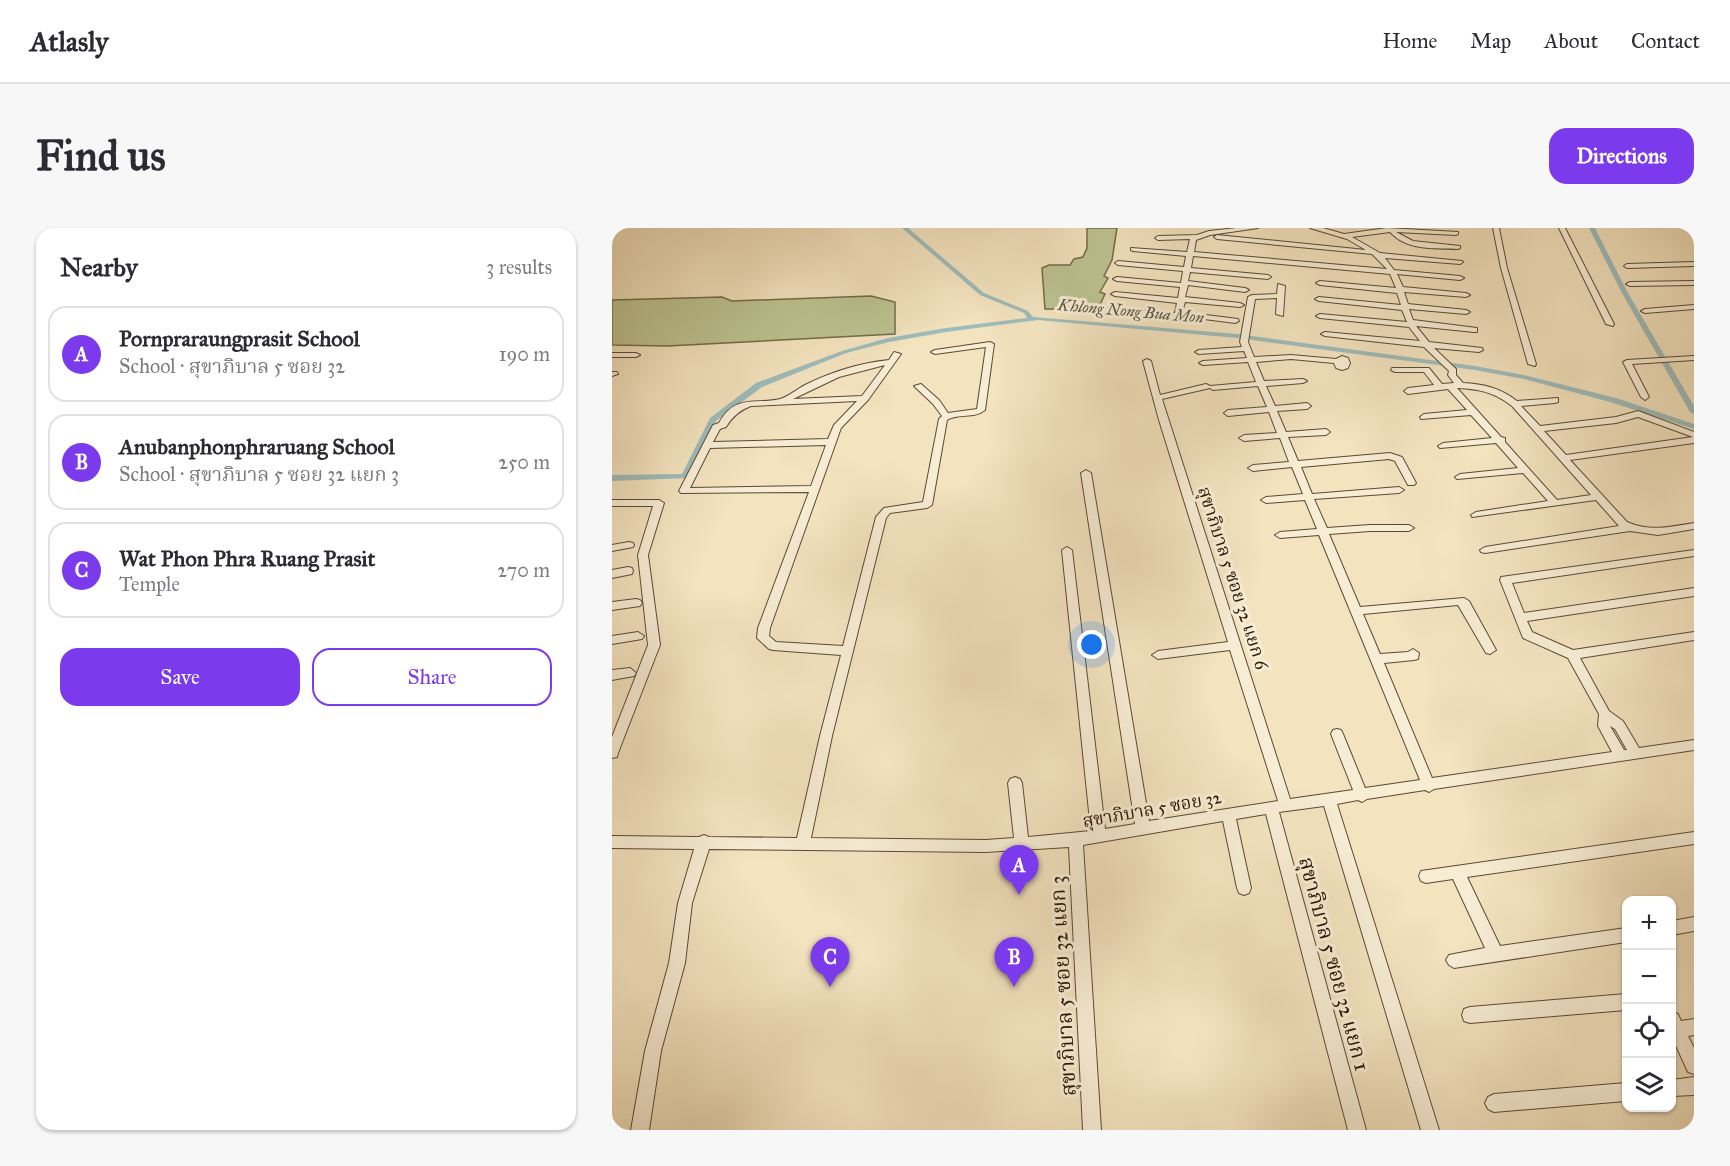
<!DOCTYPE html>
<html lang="en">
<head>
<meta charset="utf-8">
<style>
  :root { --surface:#fff; --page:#f7f7f7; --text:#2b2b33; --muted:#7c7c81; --line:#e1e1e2; --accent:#7c3aed }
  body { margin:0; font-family:"IM FELL Great Primer","Noto Serif Thai",serif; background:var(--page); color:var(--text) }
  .controls { position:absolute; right:18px; bottom:18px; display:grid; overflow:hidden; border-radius:12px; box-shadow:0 2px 4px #0004 }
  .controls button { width:54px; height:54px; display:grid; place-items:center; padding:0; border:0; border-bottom:2px solid var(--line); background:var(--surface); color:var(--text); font:30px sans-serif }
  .you { position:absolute; left:480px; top:417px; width:21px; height:21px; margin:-15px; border:4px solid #fff; border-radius:50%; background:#1a73e8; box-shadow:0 0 0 9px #1a73e833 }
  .badge { display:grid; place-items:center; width:39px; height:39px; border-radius:50%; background:var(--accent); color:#fff; font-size:20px; font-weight:700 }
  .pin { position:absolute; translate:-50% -50px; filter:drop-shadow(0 2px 3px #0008) }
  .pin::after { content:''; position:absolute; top:32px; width:21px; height:18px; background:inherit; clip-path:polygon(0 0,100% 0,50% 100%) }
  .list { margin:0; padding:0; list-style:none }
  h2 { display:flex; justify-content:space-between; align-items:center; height:78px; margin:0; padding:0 24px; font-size:26px }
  h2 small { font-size:20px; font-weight:400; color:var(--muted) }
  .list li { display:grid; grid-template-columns:39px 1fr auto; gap:18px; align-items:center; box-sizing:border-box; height:96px; margin:0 12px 12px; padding:0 12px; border:2px solid var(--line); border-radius:18px }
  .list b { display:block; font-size:22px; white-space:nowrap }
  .list p { margin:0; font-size:20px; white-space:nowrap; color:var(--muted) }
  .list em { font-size:20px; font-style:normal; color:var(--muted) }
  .actions { display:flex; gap:12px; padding:18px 24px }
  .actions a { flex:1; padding:14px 0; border:2px solid var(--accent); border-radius:18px; text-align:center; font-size:21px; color:var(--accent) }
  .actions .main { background:var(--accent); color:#fff }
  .icon { flex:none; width:33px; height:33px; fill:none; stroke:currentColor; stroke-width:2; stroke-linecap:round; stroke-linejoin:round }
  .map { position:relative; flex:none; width:1082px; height:902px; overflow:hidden; border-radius:18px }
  header { display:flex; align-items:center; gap:36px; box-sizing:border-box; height:84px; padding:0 30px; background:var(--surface); border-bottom:2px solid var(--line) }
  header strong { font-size:28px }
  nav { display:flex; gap:33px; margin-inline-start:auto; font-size:21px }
  .intro { display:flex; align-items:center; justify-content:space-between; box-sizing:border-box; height:144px; padding:0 36px }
  h1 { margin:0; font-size:42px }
  .button { padding:15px 27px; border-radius:18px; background:var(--accent); color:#fff; font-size:21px; font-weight:700 }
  main { display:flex; gap:36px; padding:0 36px }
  aside { flex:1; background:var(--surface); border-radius:18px; box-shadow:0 2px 4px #0004 }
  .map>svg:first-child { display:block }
  .green { fill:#bcc391; stroke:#736c4a; stroke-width:1.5 }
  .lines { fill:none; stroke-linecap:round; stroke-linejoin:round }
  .canal { fill:#9ebcbb; fill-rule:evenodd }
  .minor-casing { stroke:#5c4932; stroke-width:2 }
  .minor { fill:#f7edd5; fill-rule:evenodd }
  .labels { text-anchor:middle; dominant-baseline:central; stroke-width:6; stroke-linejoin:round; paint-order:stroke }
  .far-water-label { font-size:16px; font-style:italic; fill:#535043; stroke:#f7edd5 }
  .street-label { font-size:18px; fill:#2a1603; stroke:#f7edd5 }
  .near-street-label { font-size:21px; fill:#2a1603; stroke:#f7edd5 }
</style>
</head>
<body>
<header>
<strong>Atlasly</strong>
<nav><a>Home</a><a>Map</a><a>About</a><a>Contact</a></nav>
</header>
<div class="intro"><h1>Find us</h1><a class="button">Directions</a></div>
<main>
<aside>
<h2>Nearby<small>3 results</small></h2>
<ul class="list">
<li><span class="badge">A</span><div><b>Pornpraraungprasit School</b><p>School · สุขาภิบาล 5 ซอย 32</p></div><em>190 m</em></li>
<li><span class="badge">B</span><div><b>Anubanphonphraruang School</b><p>School · สุขาภิบาล 5 ซอย 32 แยก 3</p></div><em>250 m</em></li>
<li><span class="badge">C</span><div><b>Wat Phon Phra Ruang Prasit</b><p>Temple</p></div><em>270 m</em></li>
</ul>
<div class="actions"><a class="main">Save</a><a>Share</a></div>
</aside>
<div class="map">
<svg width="1082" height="902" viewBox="0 0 1082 902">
  <rect width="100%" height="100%" fill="#f3e3bf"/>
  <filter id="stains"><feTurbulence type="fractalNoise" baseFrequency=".00333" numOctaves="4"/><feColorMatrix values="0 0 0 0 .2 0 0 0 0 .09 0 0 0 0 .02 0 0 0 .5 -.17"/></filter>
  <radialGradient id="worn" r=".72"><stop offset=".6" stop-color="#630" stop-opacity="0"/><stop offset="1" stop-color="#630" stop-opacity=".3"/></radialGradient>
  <g class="green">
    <path d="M475,0H505L500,32L492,48L496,50L488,64L493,66L486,81H433L430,40L437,37H458L462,31L471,29L475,20Z"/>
    <path d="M259,68L283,74V106L55,118L0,117V72L110,69L120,73Z"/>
  </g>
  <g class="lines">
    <g class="canal">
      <path d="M290,0H296L372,65L416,83L421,89L625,106L863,138L912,147L1004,170L1082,196V201L998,174L912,151L863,142L625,110L426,92L334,104L277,114L234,125L150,159L104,193L76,250L0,253V247L70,246L98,190L144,155L230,123L276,110L334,100L415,90L412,85L368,67Z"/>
      <path d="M977,0H983L1016,65L1082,178V186L1078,184L1010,65Z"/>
    </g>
    <defs>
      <g id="minor">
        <path d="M625,0H646L598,7L584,12L582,24L775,41L760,26L605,11L602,9L605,7L754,22L735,11L698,0H711L732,6L775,0L846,4V6L844,7L784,4L801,13L848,18V20L846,21C823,20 795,23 778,4L740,9L768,25L850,33L851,34L848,36L773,30L782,42L848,48L852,50L848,52L785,46L791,59L854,65L858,67L854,69L792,64L796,76L854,82L858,84L854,86L797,81L801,92L865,100V104H862L804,98L817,114L870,120L871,122L867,124L822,120L844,141V147L851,155C872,156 888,160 905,173L946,170V174L943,175L909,178L928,198L1004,189L1026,183L1082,204V215L958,232L1015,294C1037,304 1058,299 1082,295V301L1046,307L1018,303L873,325L869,324L868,322L873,319L1007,298L984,272L860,289L859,287L864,284L936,273L911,245L845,251L843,249L848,246L906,240L884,215L828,220L826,218L831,215L880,210L859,187L809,191L808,189L812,186L855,182L836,161L796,166L792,163L796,160L822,157L812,144H783L779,142L780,140H817L830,156L842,155L836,147L837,143L812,119L713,108L709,106L713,104L808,113L797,99L708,90L704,88L708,86L795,94L790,82L707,73L703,71L707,69L789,77L785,65L708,57L704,55L708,53L784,60L778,46L581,28L579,40L656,47L659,49L656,51L578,44L576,53L633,60L637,62L633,64L576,57L573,69L628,75L632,77L628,79L573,74L570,84L626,91L627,93L623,95L569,88L496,84L492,82L496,80L563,85L565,75L503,68L499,66L503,64L566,70L568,59L505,53L501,51L505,49L569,55L571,43L506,37L503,35L506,33L572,39L574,28L521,23L519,22V20L575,24L578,11L546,12L543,10L546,8L585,7L597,3ZM845,160C867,161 882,164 900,178L979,267L945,272L893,214V210L889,209ZM1026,189L1081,209L954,227L932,203L1004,195Z"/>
        <path d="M881,0H887L895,40L924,136L923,138L916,136L889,40Z"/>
        <path d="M947,0H953L1002,96L1001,98L994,96Z"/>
        <path d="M1082,34V38L1015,40L1012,38L1015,36Z"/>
        <path d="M1082,53V57L1018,58L1014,56L1018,54Z"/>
        <path d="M666,56L673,58L671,88L664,86L665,70L643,71L636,114L642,129L679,127L724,131L730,128L736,130L738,135L736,140L730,142L724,140L722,135L679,131L644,134L652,153L691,151L695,153L691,155L654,158L663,178L695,175L699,178L695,181L665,183L674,204L714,201L718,204L714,207L676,209L686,233L778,225L790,229L804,255L802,257H796L783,233L777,231L689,239L700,266L787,259L792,262L787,265L702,271L715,300L758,297H797L802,300L797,303H758L717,306L748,379L852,370L857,373L884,422L878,426L874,425L846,377L751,386L768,426L796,424L801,421L807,425L806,431L802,432L772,435L820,550L1000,524L986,498L987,486L956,430L911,410L888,352L889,349L1082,322V328L900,355L912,385L1082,360V368L915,393L920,404L961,422L1082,404V412L968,430L997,483L1011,493L1027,520L1082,512V522L822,561L817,564L813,562L755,571L750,574L746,572L725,576L827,902H809L712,578L667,584L754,902H736L654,586L624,591L639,660L637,665L632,667L627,665L625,660L611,593L471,617L489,902H471L457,619L374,624L97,621L80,675L73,735L49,823L37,902H19L33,823L57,735L66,675L82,621L0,620V608L87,609L92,607L97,609L185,610L208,508L229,427L161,422L157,421L145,410L146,400L197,264L69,265L67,263L101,197L107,195C123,165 145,177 168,171C176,169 185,161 193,157C219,144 248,135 277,132L282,124L289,126L256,172L229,200L158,400L157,408L164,414L231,418L264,289L272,280L311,274L327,191L330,188L321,176L302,158L309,156L327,172L336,185L365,181L374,119L323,126L319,124L323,122L378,114L382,116L373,182C362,191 347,185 335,192L320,277L315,280L278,285L274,290L220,508L199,610L374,612L402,610L396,555L398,551L403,549L408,551L410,555L416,609L479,603L450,322L455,319L460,322L493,601L523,596L469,245L474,242L479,245L537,593L666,573L618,422L546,431L540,427L546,423L616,414L547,192L531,133L535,131L539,133L548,167L594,156L598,158L644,154L636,134L591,137L587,135L591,133L635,130L632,123L587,126L583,124L587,122L630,119L628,114L636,69L640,67L665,66ZM273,137L250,168L181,171L227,149ZM646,158L655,179L616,182L612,185L616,188L657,184L665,205L632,207L627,210L632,213L668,210L677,234L641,237L636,240L641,243L680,239L691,266L654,269L649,272L654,275L693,272L705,301L668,304L663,307L668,310L707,307L808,552L753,560L731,506L729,502L725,501L721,502L719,506L741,562L678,571L550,171L598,160L601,162ZM245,173L222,197L216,211L101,214L108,201L114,199C120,189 128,182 139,178ZM214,217L199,258L78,260L98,220ZM998,498L1003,501L1015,522H1012Z"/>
        <path d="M1082,77V81L1033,85L1029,83L1033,81Z"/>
        <path d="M0,125H24L28,127L24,129H0Z"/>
        <path d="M1082,128V132L1020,136L1037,169L1033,172L1029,169L1011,134L1015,132Z"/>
        <path d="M0,144H5L6,146L0,148Z"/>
        <path d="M0,272H47L52,275L36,327L48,417L6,525L5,529L0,530V509L36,417L26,327L41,278H0Z"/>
        <path d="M17,314L21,315L22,317L21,319L0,323V317Z"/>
        <path d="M16,339L20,340L21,343L20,346L0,350V342Z"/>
        <path d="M24,371L28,372L30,375L28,378L0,382V374Z"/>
        <path d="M26,404L32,408L30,411L0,416V408Z"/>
        <path d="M18,440L24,445L22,448L0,452V442Z"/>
        <path d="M1082,604V616L855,649L888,718L1014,700V714L842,740L837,737L834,732L837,727L873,720L841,651L814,655L809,653L807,648L809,643Z"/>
        <path d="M1082,689V703L1060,707V693Z"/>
        <path d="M1014,766V782L858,795L852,793L850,787L852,781L858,779Z"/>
        <path d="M1060,784L1066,786L1069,793L1082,791V807L1076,808L1082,820V846L1076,844L1060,809Z"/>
        <path d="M1082,849V867L1060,868V852Z"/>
        <path d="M1014,855V873L882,884L876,881L873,875L876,869L882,866Z"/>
      </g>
    </defs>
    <use href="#minor" class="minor-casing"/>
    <use href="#minor" class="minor"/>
  </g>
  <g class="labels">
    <g class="far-water-label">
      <text transform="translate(519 83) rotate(5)">Khlong Nong Bua Mon</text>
    </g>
    <g class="street-label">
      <text transform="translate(621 350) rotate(72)">สุขาภิบาล 5 ซอย 32 แยก 6</text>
      <text transform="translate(540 581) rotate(-10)">สุขาภิบาล 5 ซอย 32</text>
    </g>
    <g class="near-street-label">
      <text transform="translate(722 736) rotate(75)">สุขาภิบาล 5 ซอย 32 แยก 1</text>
      <text transform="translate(451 758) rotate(-93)">สุขาภิบาล 5 ซอย 32 แยก 3</text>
    </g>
  </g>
  <rect width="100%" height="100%" filter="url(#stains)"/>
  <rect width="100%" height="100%" fill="url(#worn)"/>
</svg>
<div class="controls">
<button>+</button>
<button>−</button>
<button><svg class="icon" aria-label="locate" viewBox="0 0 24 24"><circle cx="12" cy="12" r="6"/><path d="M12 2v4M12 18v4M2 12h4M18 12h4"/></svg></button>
<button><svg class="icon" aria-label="layers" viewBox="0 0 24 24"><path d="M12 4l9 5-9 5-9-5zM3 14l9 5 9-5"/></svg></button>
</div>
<div class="you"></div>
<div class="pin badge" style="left:407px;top:667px">A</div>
<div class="pin badge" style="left:402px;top:759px">B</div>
<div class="pin badge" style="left:218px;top:759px">C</div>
</div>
</main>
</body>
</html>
